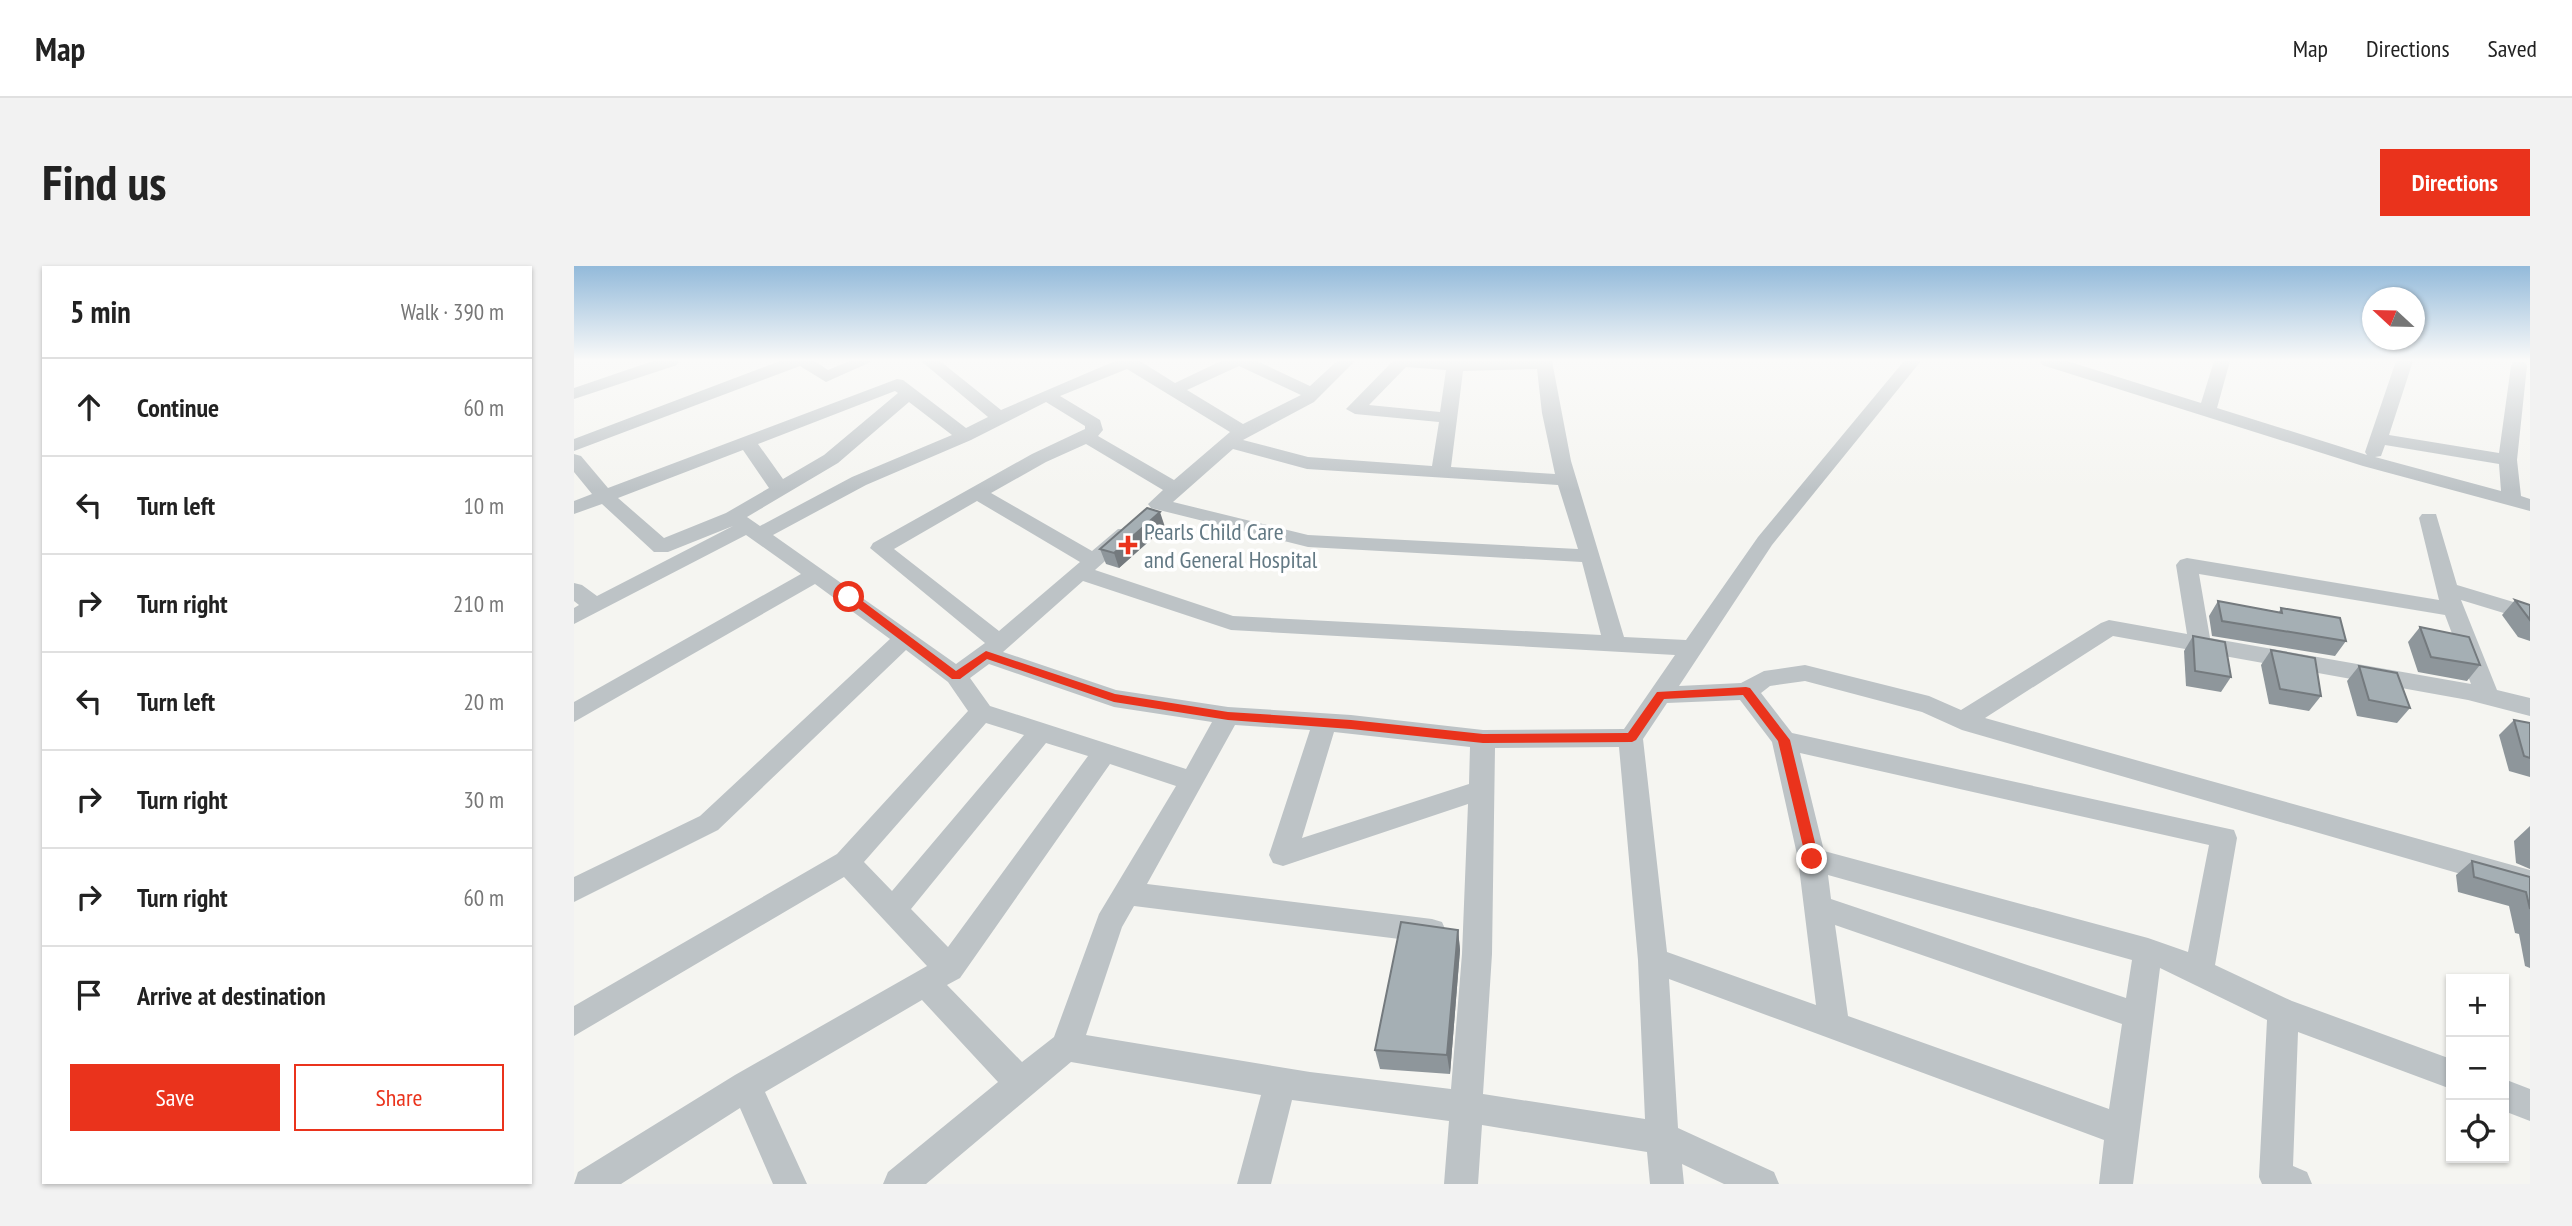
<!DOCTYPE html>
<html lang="en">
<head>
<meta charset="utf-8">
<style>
  :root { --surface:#fff; --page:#f2f2f2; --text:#222; --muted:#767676; --line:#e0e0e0; --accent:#ea331c }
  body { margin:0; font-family:"PT Sans Narrow",sans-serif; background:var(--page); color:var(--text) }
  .controls { position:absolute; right:21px; bottom:21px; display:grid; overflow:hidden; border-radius:0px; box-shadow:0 2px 5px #0004 }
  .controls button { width:63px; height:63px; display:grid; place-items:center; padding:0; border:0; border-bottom:2px solid var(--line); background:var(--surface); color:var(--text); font:35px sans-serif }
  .compass { position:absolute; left:1788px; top:21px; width:63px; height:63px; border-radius:50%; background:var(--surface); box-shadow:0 2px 5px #0004; rotate:292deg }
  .stop { position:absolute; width:21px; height:21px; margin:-16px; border:5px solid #ea331c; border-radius:50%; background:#fff }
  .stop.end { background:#ea331c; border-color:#fff; box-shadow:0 2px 7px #0008 }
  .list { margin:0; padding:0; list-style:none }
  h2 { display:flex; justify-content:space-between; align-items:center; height:91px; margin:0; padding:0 28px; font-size:30px }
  h2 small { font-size:23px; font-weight:400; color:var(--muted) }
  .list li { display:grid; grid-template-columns:46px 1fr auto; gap:21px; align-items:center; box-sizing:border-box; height:98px; padding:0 28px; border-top:2px solid var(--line) }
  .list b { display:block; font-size:26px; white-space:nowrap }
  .list em { font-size:23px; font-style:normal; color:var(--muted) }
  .actions { display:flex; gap:14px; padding:21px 28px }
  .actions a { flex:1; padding:16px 0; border:2px solid var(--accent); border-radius:0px; text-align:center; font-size:24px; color:var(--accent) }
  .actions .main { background:var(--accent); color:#fff }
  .icon { flex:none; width:38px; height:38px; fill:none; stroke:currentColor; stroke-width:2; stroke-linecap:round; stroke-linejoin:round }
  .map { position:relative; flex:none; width:1956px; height:918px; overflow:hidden; border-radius:0px }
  header { display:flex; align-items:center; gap:42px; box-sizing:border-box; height:98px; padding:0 35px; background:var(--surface); border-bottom:2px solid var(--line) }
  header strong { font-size:33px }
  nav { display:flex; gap:38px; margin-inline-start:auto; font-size:24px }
  .intro { display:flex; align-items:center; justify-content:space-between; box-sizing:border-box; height:168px; padding:0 42px }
  h1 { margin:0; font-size:49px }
  .button { padding:18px 32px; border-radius:0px; background:var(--accent); color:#fff; font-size:24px; font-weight:700 }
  main { display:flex; gap:42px; padding:0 42px }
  aside { flex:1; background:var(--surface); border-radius:0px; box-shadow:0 2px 5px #0004 }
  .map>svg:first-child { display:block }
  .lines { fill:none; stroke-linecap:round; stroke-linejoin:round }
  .minor { fill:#bdc3c6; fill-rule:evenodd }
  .wall { fill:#8e969b }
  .shaded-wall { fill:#747a7e }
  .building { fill:#a5afb4; stroke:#747a7e; stroke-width:2 }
  .route { fill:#ea331c }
  .poi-dot { fill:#ea331c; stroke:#fff; stroke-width:2.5 }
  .labels { text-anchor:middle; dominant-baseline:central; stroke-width:7; stroke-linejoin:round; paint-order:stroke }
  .poi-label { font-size:24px; fill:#637984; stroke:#fff; text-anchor:start }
</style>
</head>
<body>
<header>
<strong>Map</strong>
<nav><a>Map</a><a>Directions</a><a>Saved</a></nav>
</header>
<div class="intro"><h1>Find us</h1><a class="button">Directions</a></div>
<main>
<aside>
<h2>5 min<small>Walk · 390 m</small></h2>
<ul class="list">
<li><svg class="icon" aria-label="ahead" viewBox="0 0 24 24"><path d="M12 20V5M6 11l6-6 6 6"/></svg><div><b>Continue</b></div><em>60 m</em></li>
<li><svg class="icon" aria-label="left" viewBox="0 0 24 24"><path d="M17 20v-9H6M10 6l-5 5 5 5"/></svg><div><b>Turn left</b></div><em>10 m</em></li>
<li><svg class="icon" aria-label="right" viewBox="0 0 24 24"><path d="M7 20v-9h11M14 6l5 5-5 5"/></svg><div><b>Turn right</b></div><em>210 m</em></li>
<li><svg class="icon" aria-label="left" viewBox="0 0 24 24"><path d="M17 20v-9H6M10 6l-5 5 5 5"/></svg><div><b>Turn left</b></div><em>20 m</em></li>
<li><svg class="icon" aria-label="right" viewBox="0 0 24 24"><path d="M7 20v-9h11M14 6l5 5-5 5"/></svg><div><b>Turn right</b></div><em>30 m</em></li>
<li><svg class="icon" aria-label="right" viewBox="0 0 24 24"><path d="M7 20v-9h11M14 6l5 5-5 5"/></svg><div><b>Turn right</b></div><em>60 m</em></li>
<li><svg class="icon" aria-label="arrive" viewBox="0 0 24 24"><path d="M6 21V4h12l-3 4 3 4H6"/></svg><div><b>Arrive at destination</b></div></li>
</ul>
<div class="actions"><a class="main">Save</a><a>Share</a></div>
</aside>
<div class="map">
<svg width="1956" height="918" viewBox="0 0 1956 918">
  <rect width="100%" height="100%" fill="#f5f5f1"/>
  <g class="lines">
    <g class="minor">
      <path d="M79,95H105L103,99L0,133V122Z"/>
      <path d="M206,95H241L254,104L275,95H299L252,116L226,100L0,185V173Z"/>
      <path d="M347,95H366L427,144L541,95H566L601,117L647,95H683L736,120L763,95H781L740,136L669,174L734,191L858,200L865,156L781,148L772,143L819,95H978L997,195L1050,371L1112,374L1184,271L1330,95H1347L1198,279L1105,420L1167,417L1190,405L1231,399L1355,430L1387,444L1527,357L1535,354L1613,368L1602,299L1606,294L1613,292L1865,334L1845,252L1848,248H1862L1883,319L1956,341V355L1887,334L1923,424L1956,432V450L1894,434L1539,370L1411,452L1956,604V628L1388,464L1348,446L1231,415L1196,420L1187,427L1218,467L1660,564L1663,572L1641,699L1718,735L1877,793V823L1724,766L1719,900L1733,906L1738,918H1688L1685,911L1693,754L1586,702L1559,918H1525L1530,874L1095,713L1104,862L1200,906L1205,918H1150L1108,898L1110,918H1076L1073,886L908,859L904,918H870L875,855L718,834L697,918H663L687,829L497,796L352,918H309L314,906L424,816L348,734L191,826L233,918H199L166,842L47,918H0L4,906L161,809L353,700L270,611L0,770V740L263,588L394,445L374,416L332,384L144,564L0,636V611L126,550L316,373L241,318L0,456V436L227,308L172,269L0,358V342L5,339L0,335V317L8,319L23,330L159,260L94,286H80L28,238L0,248V235L18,228L0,206V188L7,190L34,222L323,113L329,114L392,162L414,151ZM665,100L727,129L669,158L613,124ZM832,101L872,104L866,146L795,139ZM553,103L656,166L600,214L524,170L529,164L526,154L486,130ZM963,103L968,147L981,208L877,201L889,105ZM321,125L324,127L250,189L209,213L184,178ZM335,136L378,169L278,211L186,260L173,251L264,197ZM472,136L511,160V163L458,188L299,277L296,282L411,377L382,398L199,269L292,219L397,174ZM512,178L589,224L574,238L577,242L734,281L1008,296L1027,369L659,350L521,304L558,271L561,267L558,263H544L518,285L417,227L472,196ZM659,183L733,203L984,219L1004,283L734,269L599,236ZM169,184L195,222L152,247L90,272L44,232ZM403,235L506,296L425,365L320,283ZM1625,308L1871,349L1897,418L1636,372ZM509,315L657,364L1101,389L1050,463L909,464L777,449L654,441L542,424L429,386ZM415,398L540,441L638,456L612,503L416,440L396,412ZM1166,434L1198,476L1224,593L1242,739L1093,686L1069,473L1093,437ZM412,457L450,469L318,625L290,596ZM661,459L736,464L695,589L699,597L709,600L894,538L888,688L877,823L736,806L512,769L548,661L560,640L858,677L868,674L872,665L868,656L858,653L573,618ZM760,466L896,481L895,518L728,572ZM472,477L514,490L374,681L337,643ZM1045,481L1064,694L1071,853L909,828L918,688L921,482ZM1226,487L1635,579L1614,686L1574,672L1250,585ZM536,498L602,520L525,648L480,771L448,796L373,719L386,712ZM1254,609L1558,694L1552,732L1257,633ZM1261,659L1548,758L1535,843L1274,750Z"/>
      <path d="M1466,95H1493L1627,137L1640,95H1656L1643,142L1793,189L1791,186L1822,95H1839L1815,169L1925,187L1937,100L1939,96H1951L1953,100L1943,194L1947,230L1956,233V245L1789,200L1468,99ZM1811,179L1925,198L1927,225L1801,191L1807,190Z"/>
      <path d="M1930,813L1956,823V855L1930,845Z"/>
    </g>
  </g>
  <g class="wall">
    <path d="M591,261L545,302L532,298L526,283Z"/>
    <path d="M1941,334L1956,339V375L1944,371L1928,349Z"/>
    <path d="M1644,335L1705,346L1707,342L1772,375L1761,390L1638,370L1635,350Z"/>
    <path d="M1846,361L1906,399L1893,415L1844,406L1834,376Z"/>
    <path d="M1619,370L1657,411L1647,426L1612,420L1610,385Z"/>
    <path d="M1697,384L1747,430L1735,445L1695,438L1687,399Z"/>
    <path d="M1785,400L1836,442L1823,457L1783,450L1773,415Z"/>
    <path d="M1940,454L1956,457V511L1935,505L1925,469Z"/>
    <path d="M1956,560V603L1942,597L1940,575Z"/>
    <path d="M1898,595L1956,611V702L1951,700L1945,668L1941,667L1935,640L1884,626L1882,609Z"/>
    <path d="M884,664L886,684L876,808L806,803L801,784Z"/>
  </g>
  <g class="shaded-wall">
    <path d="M586,246L591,261L545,302L540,287Z"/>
    <path d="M884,664L886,684L876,808L873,789Z"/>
  </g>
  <g class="building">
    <path d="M573,242L586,246L540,287L526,283Z"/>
    <path d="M1941,334L1956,339V354Z"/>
    <path d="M1644,335L1708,347L1707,342L1766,352L1772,375L1648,355Z"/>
    <path d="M1846,361L1895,371L1906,399L1857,391Z"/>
    <path d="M1619,370L1651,376L1657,411L1621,405Z"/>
    <path d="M1697,384L1741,392L1747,430L1706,423Z"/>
    <path d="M1785,400L1823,407L1836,442L1795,434Z"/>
    <path d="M1940,454L1956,457V492L1950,490Z"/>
    <path d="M1898,595L1956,611V643L1952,626L1900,611Z"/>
    <path d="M827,656L884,664L873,789L801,784Z"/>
  </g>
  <linearGradient id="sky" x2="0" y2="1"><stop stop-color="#93bada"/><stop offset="0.42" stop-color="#fafaf9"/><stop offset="1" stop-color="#fafaf9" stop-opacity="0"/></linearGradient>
  <rect width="1956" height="224" fill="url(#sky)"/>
  <path class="route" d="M272,328H279L382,405L412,385L541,428L654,446L777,454L909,468L1054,467L1083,426L1172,421L1176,422L1216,474L1245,593L1238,598L1232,593L1204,475L1169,429L1090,433L1062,474L1058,476L909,477L777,463L654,454L540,436L413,393L386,413H378L272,333Z"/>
  <path class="poi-dot" d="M550.5 268.5h7v7h7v7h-7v7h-7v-7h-7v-7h7z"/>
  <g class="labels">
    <g class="poi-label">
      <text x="570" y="265">Pearls Child Care<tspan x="570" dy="28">and General Hospital</tspan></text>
    </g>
  </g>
</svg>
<div class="controls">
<button>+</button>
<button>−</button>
<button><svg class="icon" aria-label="locate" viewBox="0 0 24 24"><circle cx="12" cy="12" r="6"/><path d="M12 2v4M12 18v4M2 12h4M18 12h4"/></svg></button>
</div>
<svg class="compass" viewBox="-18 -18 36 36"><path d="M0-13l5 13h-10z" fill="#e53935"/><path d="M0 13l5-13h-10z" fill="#767676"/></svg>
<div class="stop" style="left:275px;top:331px"></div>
<div class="stop end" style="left:1238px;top:593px"></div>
</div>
</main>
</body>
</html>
